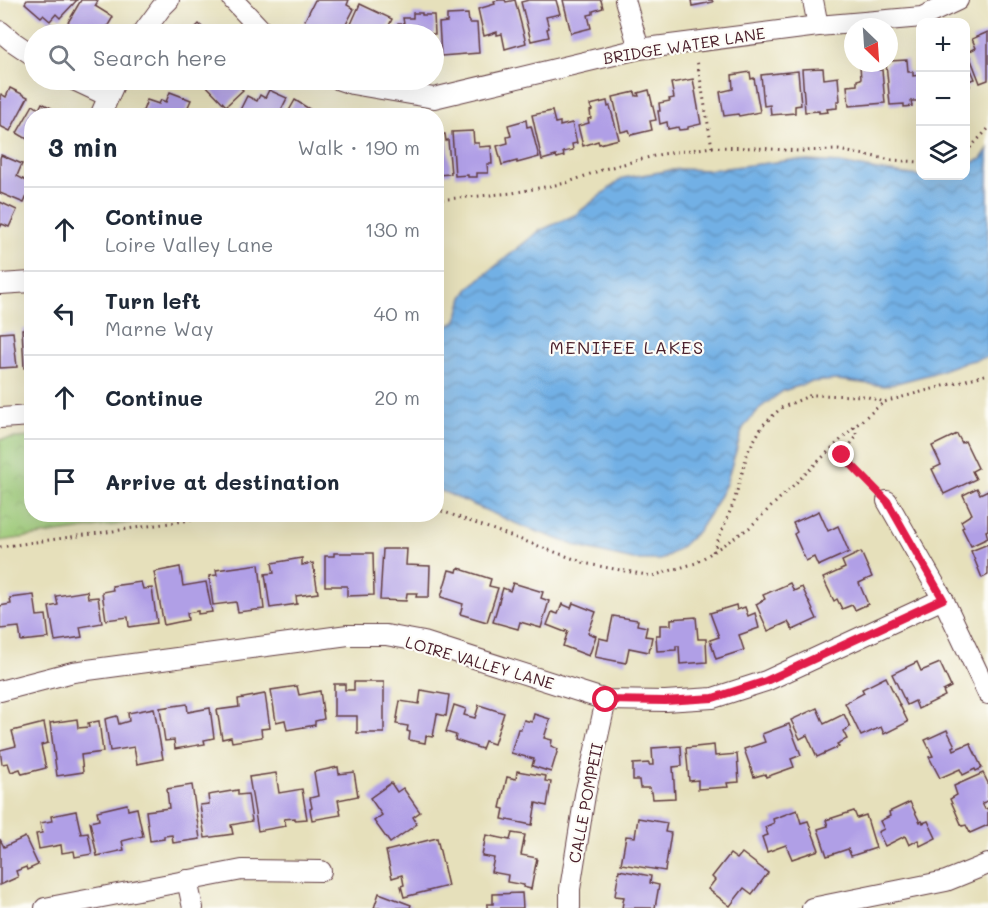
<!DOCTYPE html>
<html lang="en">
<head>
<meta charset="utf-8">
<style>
  :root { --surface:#fff; --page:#f6f6f7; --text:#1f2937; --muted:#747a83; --line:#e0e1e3 }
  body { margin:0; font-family:Mali,sans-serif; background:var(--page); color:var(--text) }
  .controls { position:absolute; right:18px; top:18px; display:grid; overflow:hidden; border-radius:12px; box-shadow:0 6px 24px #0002 }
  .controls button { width:54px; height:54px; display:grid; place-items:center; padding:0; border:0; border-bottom:2px solid var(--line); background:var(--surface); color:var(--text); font:30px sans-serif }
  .compass { position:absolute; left:844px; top:18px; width:54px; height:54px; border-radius:50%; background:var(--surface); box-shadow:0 6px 24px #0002; rotate:155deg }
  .stop { position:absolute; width:18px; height:18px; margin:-14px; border:4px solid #e11d48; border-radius:50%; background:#fff }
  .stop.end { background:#e11d48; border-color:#fff; box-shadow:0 2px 6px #0008 }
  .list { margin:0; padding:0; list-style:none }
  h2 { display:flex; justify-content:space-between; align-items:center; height:78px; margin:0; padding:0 24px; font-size:26px }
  h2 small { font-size:20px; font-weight:400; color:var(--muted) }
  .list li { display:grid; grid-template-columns:39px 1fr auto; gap:18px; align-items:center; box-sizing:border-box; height:84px; padding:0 24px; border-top:2px solid var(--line) }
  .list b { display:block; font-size:22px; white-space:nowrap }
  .list p { margin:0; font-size:20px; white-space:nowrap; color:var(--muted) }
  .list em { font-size:20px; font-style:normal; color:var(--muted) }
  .icon { flex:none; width:33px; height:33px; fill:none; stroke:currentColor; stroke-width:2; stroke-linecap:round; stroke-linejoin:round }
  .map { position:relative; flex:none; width:988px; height:908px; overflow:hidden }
  .search { position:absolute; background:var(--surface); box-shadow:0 6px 24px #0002; left:24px; top:24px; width:420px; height:66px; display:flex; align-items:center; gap:15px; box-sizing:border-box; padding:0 21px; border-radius:33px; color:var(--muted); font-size:22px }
  .panel { position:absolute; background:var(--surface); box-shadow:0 6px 24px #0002; left:24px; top:108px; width:420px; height:414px; border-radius:24px }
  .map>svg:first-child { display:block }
  .park { fill:url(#park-crowns); stroke:#737451; stroke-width:1.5 }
  .water { fill:url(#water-waves); stroke:#5e6888; stroke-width:1.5 }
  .building { fill:#b09fe6 }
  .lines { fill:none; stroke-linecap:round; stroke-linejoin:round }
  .minor-casing { stroke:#613c41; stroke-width:22 }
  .path { stroke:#613c41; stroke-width:3; stroke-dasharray:1.5 4.5; stroke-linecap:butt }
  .minor { stroke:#fff; stroke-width:20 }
  .route { stroke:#e11d48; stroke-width:8 }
  .labels { text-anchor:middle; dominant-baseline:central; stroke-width:4.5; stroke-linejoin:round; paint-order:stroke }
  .street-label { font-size:16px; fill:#4a1f2b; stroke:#fdfcf7 }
  .neighbourhood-label { font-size:18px; letter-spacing:1.5px; fill:#4a1f2b; stroke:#fdfcf7 }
</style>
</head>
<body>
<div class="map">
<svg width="988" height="908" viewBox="0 0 988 908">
  <defs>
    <pattern id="park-crowns" width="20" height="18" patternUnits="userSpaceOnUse" patternTransform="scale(1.5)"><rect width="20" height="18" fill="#9cc977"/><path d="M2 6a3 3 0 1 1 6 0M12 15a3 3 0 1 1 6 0" fill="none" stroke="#88ac67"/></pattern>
    <pattern id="water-waves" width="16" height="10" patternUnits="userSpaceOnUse" patternTransform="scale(1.5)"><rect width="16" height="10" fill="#72b0e5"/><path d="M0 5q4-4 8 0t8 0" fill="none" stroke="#608fba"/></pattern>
  </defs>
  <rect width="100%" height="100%" fill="#fdfcf7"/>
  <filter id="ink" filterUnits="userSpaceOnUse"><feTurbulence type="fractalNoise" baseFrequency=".0167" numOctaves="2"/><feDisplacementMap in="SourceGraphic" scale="12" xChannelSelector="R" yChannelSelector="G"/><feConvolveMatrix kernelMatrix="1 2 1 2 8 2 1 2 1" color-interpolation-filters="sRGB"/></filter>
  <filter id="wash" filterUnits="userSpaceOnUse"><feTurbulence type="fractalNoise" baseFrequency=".008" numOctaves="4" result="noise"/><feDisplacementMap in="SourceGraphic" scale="24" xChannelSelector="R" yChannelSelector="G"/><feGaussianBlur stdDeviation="1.35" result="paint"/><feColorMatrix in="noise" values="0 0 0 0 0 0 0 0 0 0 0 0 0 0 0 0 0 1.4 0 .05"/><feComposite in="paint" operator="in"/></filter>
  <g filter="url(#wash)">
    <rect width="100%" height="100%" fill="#e6e0bb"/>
    <path class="park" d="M31,437L32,514L186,515L0,541V439Z"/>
    <path class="water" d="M988,149V357L962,363L931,374L885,386L837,380L810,382L783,391L760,408L743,428L726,484L712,510L699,530L680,548L661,560H633L582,548L522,526L437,489V324L448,326L457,320L463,297L470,287L539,231L575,215L623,178L679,169L709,170L792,160L840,163L883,171L920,176H966V166L981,159Z"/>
    <g id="blocks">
      <g class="building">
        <path d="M27,0H77L60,18L56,14L50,21L43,15L41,17L25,3Z"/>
        <path d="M81,0H96L98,1L95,6L113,17L103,34H69L63,31Z"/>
        <path d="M315,0H349L347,5L354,9L341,34H330L304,22Z"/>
        <path d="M499,0H505L506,2L515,0L526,43L505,49L502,34L497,35V32L484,36L478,9L495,4L494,1Z"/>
        <path d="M529,0H556L560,14L546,17L549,28L547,29L549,37L531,41L521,2Z"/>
        <path d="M563,0H601L603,8L593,11V14L588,15L591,28L571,33Z"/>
        <path d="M691,0H712L713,2L692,6Z"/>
        <path d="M360,4L392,19L385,34H374L370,33V34L347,33Z"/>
        <path d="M413,13H422V15H434L435,34H398V24H404L403,18H413Z"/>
        <path d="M468,14L469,23H477L479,53L441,56L439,23L447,22V15Z"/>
        <path d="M199,24L206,31L208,28L215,34H189Z"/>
        <path d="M988,32V80L980,83L968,52L976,48L972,39Z"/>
        <path d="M966,58L975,79L968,81L970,86L966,88Z"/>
        <path d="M907,60L908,72H913V76L920,75V101H911L912,106L904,107V104L890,105L886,63H889V61Z"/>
        <path d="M879,64V70H882L885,103L849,106L847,86L857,85V80L861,79L860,66Z"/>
        <path d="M823,68L824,79L838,77L840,101H837V108L827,109L828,112L819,113V111L805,112L802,69Z"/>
        <path d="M798,71L801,105L795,106V113L771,115L770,105L764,106L761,75Z"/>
        <path d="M750,72L751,79L754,78L760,112L739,116L738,114L724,116L720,92L733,89L732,75Z"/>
        <path d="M693,79L701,124L688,127V129L679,130L678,127L668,129L667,122L660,124L658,111H660L659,103L670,101L669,99L674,98L671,83Z"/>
        <path d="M201,80H232L243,90L226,106Z"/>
        <path d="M10,88L28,97L10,131L0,126V97L1,94L6,97Z"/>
        <path d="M269,90L287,98L278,116H237L247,96L257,101L260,95L265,98Z"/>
        <path d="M649,90L656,120L650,121L652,130L631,135L629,130L621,132L613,97L635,92L636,96H639L638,93Z"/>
        <path d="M170,92L191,100L184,116H141L147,100L159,104L161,100L166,102Z"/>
        <path d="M295,100L311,110L308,116H286Z"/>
        <path d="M607,101L608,107L610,106L619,139L599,144L598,141L583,146L578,126L589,123L588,119L591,118L590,111L592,110L590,105Z"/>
        <path d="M42,103L53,109L52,113L57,116H32V142L17,133L33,105L39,109Z"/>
        <path d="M552,111L555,123L560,122V126L572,123L577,143L572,144L573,150L563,152L564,156L557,158L556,156L542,160L532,115Z"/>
        <path d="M526,120L527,127L531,126L539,157L517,163V161L502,165L497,146L508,143L507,137L511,136L508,125Z"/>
        <path d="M473,131L474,143H479V147L491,146L492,164H487L488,173H477V177H468V175L455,176L452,132Z"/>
        <path d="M436,134H445L446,141L448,140L451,174L436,175Z"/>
        <path d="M1,155L22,164L17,176L32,184L24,203L0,193V158Z"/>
        <path d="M0,202L17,210L9,227L2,224L0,228Z"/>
        <path d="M22,329H32V367L24,368Z"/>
        <path d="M13,332L17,367L0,368V333Z"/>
        <path d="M957,434L962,443L965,441L978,468L972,471L976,479L944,494L932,469L941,465L932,446Z"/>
        <path d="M977,488L980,494L988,490V530L986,531L988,538L971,546L962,528L964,527L961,521L972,514L963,495Z"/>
        <path d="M819,511L828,531L838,526L849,552L818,566L814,557L806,561L794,534L797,532L793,523Z"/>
        <path d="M988,544V575L982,578L971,551Z"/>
        <path d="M383,549H407L406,565L430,566L429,597H416L417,593H407L406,601L380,600Z"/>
        <path d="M861,552L872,577L859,583L868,604L855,610L852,605L842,609L837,599L834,601L823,578L845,568L842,561Z"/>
        <path d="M334,553H373L374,595L347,596V586H325V556H334Z"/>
        <path d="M302,558V565L313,563L318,593L296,596L297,604L270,608L265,574L274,573L272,563Z"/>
        <path d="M259,564L264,609L238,612L236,602L213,605L209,576L217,575L216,570Z"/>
        <path d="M180,567L183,586L206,582L212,612L198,614V611L187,613L188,620L164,625L154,572Z"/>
        <path d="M458,568L463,569V570L491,579L489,586L498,588L487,622L460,614L463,604L441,597L449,570L457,572Z"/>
        <path d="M141,582L143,589L152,588L157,623L129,627L128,617L106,620L102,592L113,590L112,586Z"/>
        <path d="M513,583L543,592L541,598L549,601L541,628L520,622L518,629L493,622L503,588L510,591Z"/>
        <path d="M790,583L794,591L802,587L817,619L793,630L788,622L768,631L756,604L765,599L763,595Z"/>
        <path d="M87,591L88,598L98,597L102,623L80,627L82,637L55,641L49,607L58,605L56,596Z"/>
        <path d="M34,595L37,616L46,615L49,638L21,641L19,627L0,629V606L11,604L10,598Z"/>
        <path d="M573,603L596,612L588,633L596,636L589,656L563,646L568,631L566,630L565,632L547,625L552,612L558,614L562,604L571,608Z"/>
        <path d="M736,605L737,610L745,607L748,616L755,613L759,628L739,635L744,650L716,659L710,640L719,637L710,613Z"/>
        <path d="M613,616L638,620L637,625L647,627L645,636L652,637L649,652L629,648L626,663L595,657L599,638L608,640Z"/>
        <path d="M696,617L698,639H706L707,662L680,664L679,646H676V650L657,651L656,635H660V625H671V619Z"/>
        <path d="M917,662L921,671L940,663L951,687L943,691L945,696L918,709L915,701L907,705L892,674Z"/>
        <path d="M886,677L908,722L884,734L881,727L861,736L845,703L864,693L862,689Z"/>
        <path d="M354,682H384V733H357V716H334V684H345V690H354Z"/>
        <path d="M297,686L299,695L320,691L324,719L315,721V725L287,730L285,720L276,722L271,690Z"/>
        <path d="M421,690L449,695L446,716L437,714L433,737L426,736L425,743L409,740L410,732L407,731L408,726L396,724L400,701L419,704Z"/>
        <path d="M265,694L270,728L261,729L262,737L232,742L231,737L222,739L217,710L239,707L238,699Z"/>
        <path d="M187,704L188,712L210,708L214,738L204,740L205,744L175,749L174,740L165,741L160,708Z"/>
        <path d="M454,705L466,709L464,715L475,718L479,705L504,713L494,744L485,741L482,749L455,740L456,735L446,732Z"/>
        <path d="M154,708L163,759L137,764L134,747L110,751L105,719L117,716L119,724L129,721L128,713Z"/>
        <path d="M817,708L824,724L844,714L850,727L843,731L847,739L837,744L839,747L817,757L807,735L800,739L791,720Z"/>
        <path d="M534,714L550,719L544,738L552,740L551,746L558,749L551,772L532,766L534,759L511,753L518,729H521L524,720L532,722Z"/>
        <path d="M77,719L78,728L89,727L88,723L99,721L103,752L81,755L83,772L57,776L50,723Z"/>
        <path d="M44,723L48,743L41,745L46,768L22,774L20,769L11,772L8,763L2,764L0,750L16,746L12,731Z"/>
        <path d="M789,724L801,755L791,759L794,767L766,777L765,774L754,777L744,749L765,742L762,734Z"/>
        <path d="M947,730L955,746L953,747L954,750L970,743L982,768L976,771L975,769L963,775L960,769L940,778L929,757L933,756L925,740Z"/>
        <path d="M714,745L715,756L737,754L739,782L727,783L728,787L698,789V780L689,781L686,748Z"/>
        <path d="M681,746L682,766L673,767L675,798L653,799L652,792H651L650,788H640L639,780H633V764L649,763V765H653L652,748Z"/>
        <path d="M338,767L339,774L354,772L358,796L338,800L341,815L312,820L310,809L312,808L310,798L318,796L314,772Z"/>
        <path d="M517,771L546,776L545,781L551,782L547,806L536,803L532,825L502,819L504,809L500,808L507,777L516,779Z"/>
        <path d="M276,773L279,793L302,789L307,819L295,820V818L284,819L286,826L258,831L249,777Z"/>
        <path d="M983,773L988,783V801L982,803L985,809L988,808V825L970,833L966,825L962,826L950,799L957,795L954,786Z"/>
        <path d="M391,783L397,792L403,788L420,812L413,817L417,824L390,843L374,821L382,815L370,798Z"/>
        <path d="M192,785L200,839L173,843L172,835L164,836V839L150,841L146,811L169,808L167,789Z"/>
        <path d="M238,790V795L248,794L252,821L231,825L233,834L205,838L200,805L209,804L208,795Z"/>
        <path d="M910,802L920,822L922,821L923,823L928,821L936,838L920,846L918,840L909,845L905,836L885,846L878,832L884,829L880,821L890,816L889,812Z"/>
        <path d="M127,804L128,810L137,808L143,836L122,841L124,850L97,856L90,822L99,820L97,811Z"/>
        <path d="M797,810L801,823L808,821L819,850L792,859L786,845L767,852L762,837L768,835L765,827L774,823L773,819Z"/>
        <path d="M76,811L81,834L88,833L92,854L75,857L74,851L62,853L61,845L39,849L36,834L42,833L40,823L52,821L51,816Z"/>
        <path d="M854,811L857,818L866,815L876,848L851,856L848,849L827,856L818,829L828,826L826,820Z"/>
        <path d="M638,818L667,823L665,832L671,833L665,871L621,864L626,836L635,837Z"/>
        <path d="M512,833L525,835L521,855L537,858L531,889L523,887L524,885L507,882L508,875L491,872L494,858L482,856L486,835L510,840Z"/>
        <path d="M25,837L38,865L27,870L26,867L16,871L18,877L0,885V839L4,847Z"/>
        <path d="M437,838L448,886L404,897L401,886L404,885L402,875L392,878L386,851Z"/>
        <path d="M742,853L768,873L752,894L744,888L730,906L708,889L715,880L712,877L730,854L737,859Z"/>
        <path d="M619,870L651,876L650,883L659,885L655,908H622L624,897L615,896Z"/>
        <path d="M379,893L411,905L410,908H374Z"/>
        <path d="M522,893L523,908H487V904H493V894Z"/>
      </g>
    </g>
  </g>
  <g filter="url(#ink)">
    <use href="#blocks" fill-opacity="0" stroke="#613c41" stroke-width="1.5"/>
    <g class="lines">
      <defs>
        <g id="minor">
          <path d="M233,0L265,34"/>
          <path d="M625,0L639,49"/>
          <path d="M813,0L818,26"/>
          <path d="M0,31L12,41L34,56"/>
          <path d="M142,34L161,8L169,0"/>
          <path d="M74,80L108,96"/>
          <path d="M340,80L352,84L434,98L639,49L818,26L922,17L958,0"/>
          <path d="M100,116L116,80"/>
          <path d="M0,284L32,282"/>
          <path d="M0,418L32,416"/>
          <path d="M887,501L943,599L988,694"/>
          <path d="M0,691L73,672L348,635H386L424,642L606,700L665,701L713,698L766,681L943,599"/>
          <path d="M187,880L193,908"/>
          <path d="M45,908L242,870L321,871"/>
          <path d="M570,908V889L585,795L606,700"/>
          <path d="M812,908L946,881L988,864"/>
        </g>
      </defs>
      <use href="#minor" class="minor-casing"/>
      <g class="path">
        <path d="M712,147L758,148L799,151L838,150L892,160L920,162"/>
        <path d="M966,152L988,129"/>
        <path d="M436,200L512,193L566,183L604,169L662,154L712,147L697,60"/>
        <path d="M854,427L857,436L842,455L874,487"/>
        <path d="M436,509L588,564L652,576L696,563L749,528L854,427L884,402L988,374"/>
        <path d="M0,547L234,514"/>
        <path d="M713,552L734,502L748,451L763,425L781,408L811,395L865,396L884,402"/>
      </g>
      <use href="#minor" class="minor"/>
    </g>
  </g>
  <g class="lines" filter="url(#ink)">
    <path class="route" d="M606,700L665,701L713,698L766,681L943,599L887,501L842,455"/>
  </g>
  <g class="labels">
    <g class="street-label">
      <text transform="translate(684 45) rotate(-9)">BRIDGE WATER LANE</text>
      <text transform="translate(480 662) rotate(16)">LOIRE VALLEY LANE</text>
      <text transform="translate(585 803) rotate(-79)">CALLE POMPEII</text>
    </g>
    <g class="neighbourhood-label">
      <text x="627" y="347">MENIFEE LAKES</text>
    </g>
  </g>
</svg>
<div class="controls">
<button>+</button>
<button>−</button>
<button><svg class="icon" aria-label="layers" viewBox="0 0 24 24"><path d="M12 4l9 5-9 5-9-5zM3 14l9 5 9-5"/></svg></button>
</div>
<svg class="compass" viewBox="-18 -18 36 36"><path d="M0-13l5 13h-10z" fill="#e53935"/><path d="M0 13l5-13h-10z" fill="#747a83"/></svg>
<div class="stop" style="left:606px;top:700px"></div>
<div class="stop end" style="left:842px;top:455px"></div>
<div class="search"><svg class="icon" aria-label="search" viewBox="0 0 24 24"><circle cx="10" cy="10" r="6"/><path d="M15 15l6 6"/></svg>Search here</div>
<section class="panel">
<h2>3 min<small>Walk · 190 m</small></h2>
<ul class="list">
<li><svg class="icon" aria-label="ahead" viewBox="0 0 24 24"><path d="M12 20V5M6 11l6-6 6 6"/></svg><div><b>Continue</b><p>Loire Valley Lane</p></div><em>130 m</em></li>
<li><svg class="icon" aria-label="left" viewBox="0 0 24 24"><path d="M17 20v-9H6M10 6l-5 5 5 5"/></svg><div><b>Turn left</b><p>Marne Way</p></div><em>40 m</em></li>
<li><svg class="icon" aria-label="ahead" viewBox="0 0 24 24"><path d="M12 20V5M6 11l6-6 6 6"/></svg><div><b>Continue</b></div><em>20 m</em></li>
<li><svg class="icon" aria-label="arrive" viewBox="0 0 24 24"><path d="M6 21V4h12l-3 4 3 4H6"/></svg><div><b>Arrive at destination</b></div></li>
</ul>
</section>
</div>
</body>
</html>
